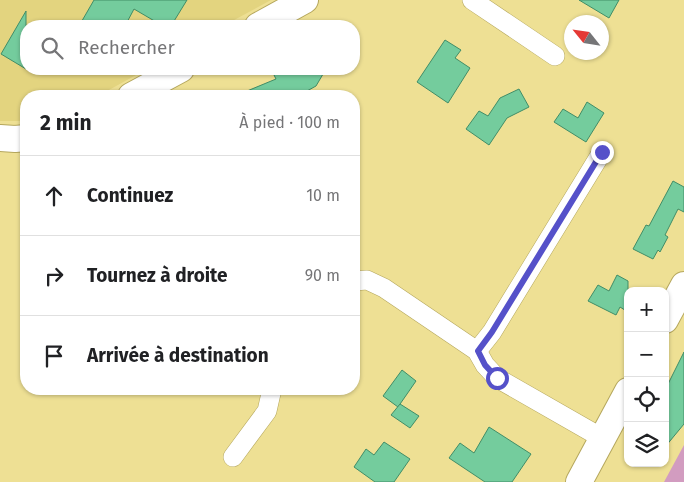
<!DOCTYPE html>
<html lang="fr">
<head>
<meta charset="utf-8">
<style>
  :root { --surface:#fff; --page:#f6f6f6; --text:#202124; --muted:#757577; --line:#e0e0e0 }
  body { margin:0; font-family:"Fira Sans",sans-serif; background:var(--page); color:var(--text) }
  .controls { position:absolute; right:15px; bottom:15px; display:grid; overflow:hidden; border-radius:10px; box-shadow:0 1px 4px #0004 }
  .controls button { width:45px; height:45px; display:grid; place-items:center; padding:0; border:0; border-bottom:1px solid var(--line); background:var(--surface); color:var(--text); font:25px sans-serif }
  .compass { position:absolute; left:564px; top:15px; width:45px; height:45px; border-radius:50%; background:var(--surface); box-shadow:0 1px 4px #0004; rotate:300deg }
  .stop { position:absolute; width:15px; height:15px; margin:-11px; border:4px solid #5551c9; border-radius:50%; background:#fff }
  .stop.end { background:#5551c9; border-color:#fff; box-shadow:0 1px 5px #0008 }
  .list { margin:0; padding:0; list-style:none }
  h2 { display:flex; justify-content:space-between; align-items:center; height:65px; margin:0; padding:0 20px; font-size:21px }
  h2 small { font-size:16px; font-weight:400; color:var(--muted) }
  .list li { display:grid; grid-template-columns:32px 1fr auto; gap:15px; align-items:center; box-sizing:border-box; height:80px; padding:0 20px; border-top:1px solid var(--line) }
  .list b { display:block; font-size:19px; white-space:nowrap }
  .list em { font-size:16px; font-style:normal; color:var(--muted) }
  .icon { flex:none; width:28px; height:28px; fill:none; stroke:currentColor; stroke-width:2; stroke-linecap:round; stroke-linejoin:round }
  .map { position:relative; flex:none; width:684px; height:482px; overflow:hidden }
  .search { position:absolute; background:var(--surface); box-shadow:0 1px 4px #0004; left:20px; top:20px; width:340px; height:55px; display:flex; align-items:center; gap:12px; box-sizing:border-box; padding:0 18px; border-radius:20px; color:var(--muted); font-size:19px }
  .panel { position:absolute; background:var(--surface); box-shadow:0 1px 4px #0004; left:20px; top:90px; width:340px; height:305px; border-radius:20px }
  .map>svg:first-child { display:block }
  .built { fill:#e3d47f }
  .green { fill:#d29cc0 }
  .building { fill:#74cc9d; stroke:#418d67 }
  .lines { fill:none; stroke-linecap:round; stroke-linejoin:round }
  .street-casing { stroke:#b5a75d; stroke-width:20 }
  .secondary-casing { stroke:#b5a75d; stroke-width:28 }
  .street { stroke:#fff; stroke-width:19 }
  .secondary { stroke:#fff; stroke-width:26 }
  .route { stroke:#5551c9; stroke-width:6 }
</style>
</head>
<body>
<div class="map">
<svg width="684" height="482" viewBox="0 0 684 482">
  <rect width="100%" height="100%" fill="#eee094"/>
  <path class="built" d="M0,0H271L223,26H26V69H147L98,96H26V121H0Z"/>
  <path class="green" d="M684,445V482H664Z"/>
  <g class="building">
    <path d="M94,0H187L171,26H163L134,9L125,26H79Z"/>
    <path d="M579,0H619L609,18Z"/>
    <path d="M26,11V69L1,54Z"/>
    <path d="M445,40L461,50L455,58L470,68L448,103L417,82Z"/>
    <path d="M291,69H326L316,86L298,96H235L276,79L274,75Z"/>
    <path d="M519,89L529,107L507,118L489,145L466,129L479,111L488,116L500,98Z"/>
    <path d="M587,102L604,113L586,142L554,122L563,109L578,118Z"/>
    <path d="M673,181L684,187V212L678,209L665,235L668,237L660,252L658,250L653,259L633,249L646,225L649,226Z"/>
    <path d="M617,275L628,281V312L620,307L616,315L588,301L598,285L609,291Z"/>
    <path d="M684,352V424L665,447V390Z"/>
    <path d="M402,370L416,381L398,407L383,396Z"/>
    <path d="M400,404L419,416L410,428L391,415Z"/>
    <path d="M489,427L531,454L512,482H485L449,458L460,443L474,453Z"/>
    <path d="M384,442L410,459L394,482H375L354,467L366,449L374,455Z"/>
  </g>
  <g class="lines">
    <defs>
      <g id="street">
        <path d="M472,0L555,56"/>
        <path d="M354,281L367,280L384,288L477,351L485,365L497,378L602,438"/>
        <path d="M477,351L492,332L602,152"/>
        <path d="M233,457L267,411L272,389"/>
      </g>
      <g id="secondary">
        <path d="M258,26L305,0"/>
        <path d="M131,96L181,69"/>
        <path d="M0,138L15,139L26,138"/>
        <path d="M665,320L684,285"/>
        <path d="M579,482L628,391"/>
      </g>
    </defs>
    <use href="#street" class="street-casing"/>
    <use href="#secondary" class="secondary-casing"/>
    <use href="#street" class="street"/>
    <use href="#secondary" class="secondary"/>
  </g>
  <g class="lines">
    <path class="route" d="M497,378L485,365L478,351L492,332L602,152"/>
  </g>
</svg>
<div class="controls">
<button>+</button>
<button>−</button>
<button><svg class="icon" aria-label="locate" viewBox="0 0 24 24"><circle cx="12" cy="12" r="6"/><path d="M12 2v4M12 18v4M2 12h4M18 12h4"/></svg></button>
<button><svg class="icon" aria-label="layers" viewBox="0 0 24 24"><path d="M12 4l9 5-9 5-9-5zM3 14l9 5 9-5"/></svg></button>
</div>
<svg class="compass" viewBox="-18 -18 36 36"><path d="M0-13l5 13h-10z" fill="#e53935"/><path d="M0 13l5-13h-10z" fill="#757577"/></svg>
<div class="stop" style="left:497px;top:378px"></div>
<div class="stop end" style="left:602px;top:152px"></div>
<div class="search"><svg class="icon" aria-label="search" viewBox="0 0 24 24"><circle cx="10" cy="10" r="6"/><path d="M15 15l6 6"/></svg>Rechercher</div>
<section class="panel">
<h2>2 min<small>À pied · 100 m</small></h2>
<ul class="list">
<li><svg class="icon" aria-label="ahead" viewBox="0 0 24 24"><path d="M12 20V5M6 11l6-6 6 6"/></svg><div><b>Continuez</b></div><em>10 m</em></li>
<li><svg class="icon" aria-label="right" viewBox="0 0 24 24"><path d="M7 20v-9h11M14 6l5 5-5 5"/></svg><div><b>Tournez à droite</b></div><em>90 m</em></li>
<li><svg class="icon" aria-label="arrive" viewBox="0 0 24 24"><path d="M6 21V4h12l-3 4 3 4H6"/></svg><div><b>Arrivée à destination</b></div></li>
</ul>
</section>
</div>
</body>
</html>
